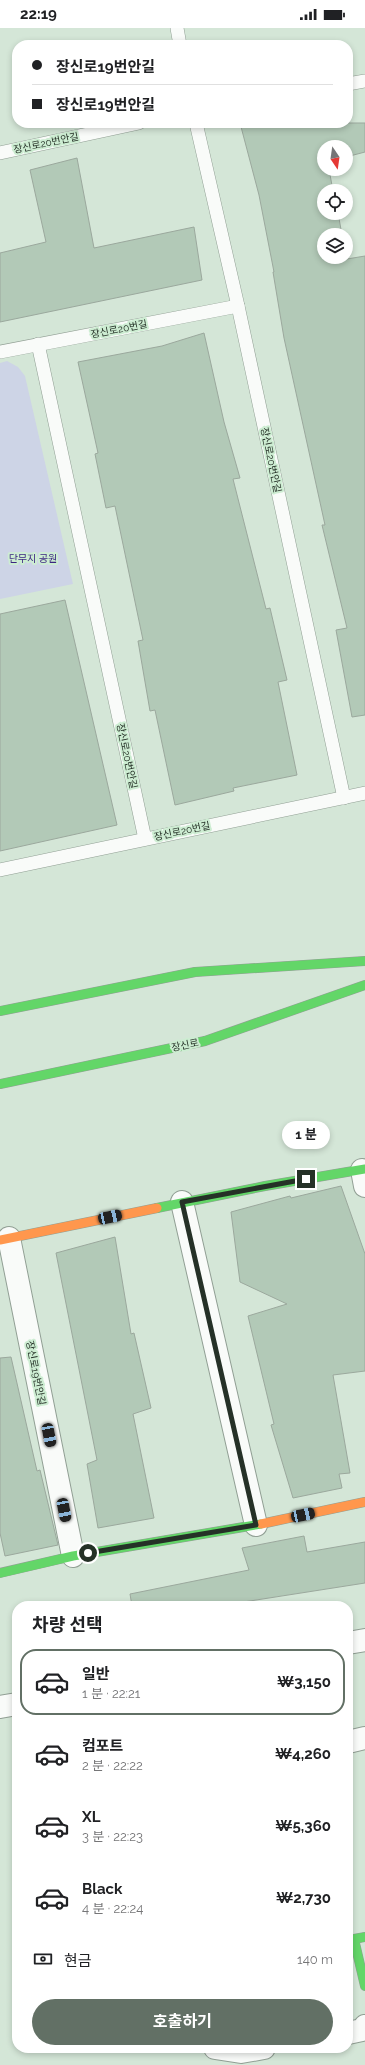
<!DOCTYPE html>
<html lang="ko">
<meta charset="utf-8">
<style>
body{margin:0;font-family:Raleway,"Noto Sans KR",sans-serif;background:#f6f6f6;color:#202124;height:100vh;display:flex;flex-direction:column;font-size:15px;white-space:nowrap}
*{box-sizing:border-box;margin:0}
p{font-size:13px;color:#757577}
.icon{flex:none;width:22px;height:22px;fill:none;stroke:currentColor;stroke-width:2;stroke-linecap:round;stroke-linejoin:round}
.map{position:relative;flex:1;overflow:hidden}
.sheet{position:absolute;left:12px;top:1573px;width:341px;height:452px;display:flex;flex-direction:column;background:#fff;border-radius:16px;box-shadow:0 2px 6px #0003}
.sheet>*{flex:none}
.hud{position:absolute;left:12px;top:12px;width:341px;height:88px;border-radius:16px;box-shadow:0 2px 6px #0003;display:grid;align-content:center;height:88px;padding:0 20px;background:#fff}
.needle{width:26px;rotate:167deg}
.fabs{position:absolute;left:317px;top:112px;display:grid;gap:8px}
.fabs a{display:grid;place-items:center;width:36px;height:36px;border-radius:50%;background:#fff;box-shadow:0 2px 6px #0003;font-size:20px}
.end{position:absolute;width:18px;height:18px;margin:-9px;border:5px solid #253127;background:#fff;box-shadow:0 0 0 2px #fff}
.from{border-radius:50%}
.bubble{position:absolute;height:28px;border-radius:14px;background:#fff;box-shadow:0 2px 6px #0003;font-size:13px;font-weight:700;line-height:28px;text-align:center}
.car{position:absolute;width:12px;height:24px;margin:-12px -6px;border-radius:5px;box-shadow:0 0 3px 1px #0007;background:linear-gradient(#222 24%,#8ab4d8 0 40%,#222 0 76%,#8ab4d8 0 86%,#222 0)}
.hud b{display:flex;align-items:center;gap:14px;height:38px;font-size:15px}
.hud b+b{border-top:1px solid #e0e0e0}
.hud i{width:10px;height:10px;background:#202124}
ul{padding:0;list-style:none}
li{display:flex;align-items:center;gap:12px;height:66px;margin:0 8px 6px;padding:0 12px;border:2px solid transparent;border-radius:16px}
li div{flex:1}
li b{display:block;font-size:15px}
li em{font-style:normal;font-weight:700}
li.active{border-color:#627065}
li>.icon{width:36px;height:36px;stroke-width:1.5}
h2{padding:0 20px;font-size:18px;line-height:48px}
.pay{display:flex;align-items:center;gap:10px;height:44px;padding:0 20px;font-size:15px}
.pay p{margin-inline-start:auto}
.cta{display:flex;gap:8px;margin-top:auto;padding:8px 20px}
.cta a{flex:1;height:46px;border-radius:24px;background:#627065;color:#fff;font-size:16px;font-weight:700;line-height:46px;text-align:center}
.status{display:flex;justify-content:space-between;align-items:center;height:28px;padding:0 20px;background:#fff;direction:ltr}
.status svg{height:11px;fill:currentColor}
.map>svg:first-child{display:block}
</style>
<div class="status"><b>22:19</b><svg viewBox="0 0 49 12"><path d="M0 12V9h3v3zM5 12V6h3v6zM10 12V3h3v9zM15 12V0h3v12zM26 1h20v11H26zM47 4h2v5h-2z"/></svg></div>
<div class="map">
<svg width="365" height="2037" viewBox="0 0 365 2037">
<rect width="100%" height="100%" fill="#d4e6d7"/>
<path fill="#cdd4e6" d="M7,333L18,339L25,348L73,556L0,571V335Z"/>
<g fill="#b2c9b7" stroke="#9ba89d">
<path d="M240,95H365V124L346,129V119H324V141H329L333,163H324V185H338L342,207H324V229H346V226L347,231L365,228V687L352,689L336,602L347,600L322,497H325L284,310L273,244H274L259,167Z"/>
<path d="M77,130L94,220L194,199L202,252L0,294V225L46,214L30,142Z"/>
<path d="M204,305L224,394L240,450L233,451L266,581L270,580L287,652L278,654L297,747L233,760L234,763L175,777L155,682L150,683L138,613L143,612L115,478L106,480L95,426L98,425L78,334L162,318Z"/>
<path d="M65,572L117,797L0,823V586Z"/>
<path d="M341,1158L365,1226V1343L333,1347L350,1445L339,1446L342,1460L293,1470L271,1397L274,1396L248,1288L287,1276L240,1254L231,1184L290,1168L291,1170Z"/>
<path d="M115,1209L131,1306L134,1305L151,1380L133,1386L154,1490L98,1500L87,1436L97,1432L56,1225Z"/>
<path d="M11,1329L37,1443L40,1442L58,1517L5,1528L0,1505V1330Z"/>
<path d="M304,1508L307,1524L365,1514V1555L237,1575L238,1578H132L130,1566L249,1542L242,1520Z"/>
</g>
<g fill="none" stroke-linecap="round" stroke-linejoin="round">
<defs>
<g id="lane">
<path d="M177,0L180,17"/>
<path d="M348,56L365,53"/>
<path d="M196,95L238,278L344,770"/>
<path d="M0,125L139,95"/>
<path d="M38,316L145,811"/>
<path d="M0,324L238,278"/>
<path d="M0,842L365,765"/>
</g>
<g id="street">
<path d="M362,1142L365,1158"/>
<path d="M182,1174L256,1497"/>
<path d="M9,1210L73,1528"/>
<path d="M348,1615L365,1612"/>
<path d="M0,1679L17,1676"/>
<path d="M348,1714L365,1710"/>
<path d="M348,2005L362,2002L365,1998"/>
<path d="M215,2020L241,2024L264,2020"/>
</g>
<g id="fast">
<path d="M0,983L195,944L365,933"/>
<path d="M0,1056L205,1013L365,957"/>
<path d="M157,1180L265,1158L365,1141"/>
<path d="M0,1545L73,1528L261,1496"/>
<path d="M365,1909L354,1911L365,1958"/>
</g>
<g id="slow">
<path d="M0,1212L157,1180"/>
<path d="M261,1496L365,1474"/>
</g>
</defs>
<use href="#lane" stroke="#919f94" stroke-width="14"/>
<use href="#street" stroke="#919f94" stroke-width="24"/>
<use href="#fast" stroke="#919f94" stroke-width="10"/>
<use href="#slow" stroke="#919f94" stroke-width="10"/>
<use href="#lane" stroke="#f9fbf9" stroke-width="13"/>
<use href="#street" stroke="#f9fbf9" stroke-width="22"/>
<use href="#fast" stroke="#63d668" stroke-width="9"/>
<use href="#slow" stroke="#ff974d" stroke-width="9"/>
</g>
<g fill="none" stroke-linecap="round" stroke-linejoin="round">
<path stroke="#253127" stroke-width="5" d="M88,1525L256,1497L182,1174L306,1151"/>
</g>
<g text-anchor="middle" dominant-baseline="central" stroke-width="4" stroke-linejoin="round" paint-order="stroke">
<g font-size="10" fill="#253127" stroke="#cdedd2">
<text transform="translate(46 115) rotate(-12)">장신로20번안길</text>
<text transform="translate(119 301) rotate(-11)">장신로20번길</text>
<text transform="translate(271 432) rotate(78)">장신로20번안길</text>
<text transform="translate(127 728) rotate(78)">장신로20번안길</text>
<text transform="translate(182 803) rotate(-12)">장신로20번길</text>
<text transform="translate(185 1017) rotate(-12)">장신로</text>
<text transform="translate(36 1345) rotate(79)">장신로19번안길</text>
</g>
<g font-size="10" fill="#3b2581" stroke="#cdedd2">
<text x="33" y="530">단무지 공원</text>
</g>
</g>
</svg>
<div class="fabs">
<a><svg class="needle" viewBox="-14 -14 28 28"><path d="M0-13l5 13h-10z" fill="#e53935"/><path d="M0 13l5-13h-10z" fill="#757577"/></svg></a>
<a><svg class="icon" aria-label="locate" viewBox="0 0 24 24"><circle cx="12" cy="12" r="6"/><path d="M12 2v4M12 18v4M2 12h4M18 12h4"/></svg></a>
<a><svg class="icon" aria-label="layers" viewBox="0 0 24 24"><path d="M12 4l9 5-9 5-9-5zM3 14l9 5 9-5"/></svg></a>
</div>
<i class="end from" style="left:88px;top:1525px"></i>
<i class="end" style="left:306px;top:1151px"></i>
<div class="bubble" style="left:282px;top:1093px;width:48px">1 분</div>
<i class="car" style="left:110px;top:1189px;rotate:78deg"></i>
<i class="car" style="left:49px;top:1407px;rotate:169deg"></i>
<i class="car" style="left:64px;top:1482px;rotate:169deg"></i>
<i class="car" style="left:303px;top:1487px;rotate:78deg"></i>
<div class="hud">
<b><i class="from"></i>장신로19번안길</b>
<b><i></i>장신로19번안길</b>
</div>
<section class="sheet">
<h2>차량 선택</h2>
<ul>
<li class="active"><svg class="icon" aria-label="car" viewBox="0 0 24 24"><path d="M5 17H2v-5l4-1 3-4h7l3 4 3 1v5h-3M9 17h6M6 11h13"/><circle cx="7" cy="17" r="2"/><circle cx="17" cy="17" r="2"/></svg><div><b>일반</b><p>1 분 · 22:21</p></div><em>₩3,150</em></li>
<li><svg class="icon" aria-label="car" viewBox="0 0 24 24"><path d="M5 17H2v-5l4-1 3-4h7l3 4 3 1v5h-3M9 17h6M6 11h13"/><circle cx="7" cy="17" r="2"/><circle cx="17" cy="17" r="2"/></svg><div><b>컴포트</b><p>2 분 · 22:22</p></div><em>₩4,260</em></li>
<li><svg class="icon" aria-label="car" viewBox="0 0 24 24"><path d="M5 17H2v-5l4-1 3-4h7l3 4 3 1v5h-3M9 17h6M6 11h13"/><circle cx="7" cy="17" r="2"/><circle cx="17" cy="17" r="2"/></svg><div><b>XL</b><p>3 분 · 22:23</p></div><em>₩5,360</em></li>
<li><svg class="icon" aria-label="car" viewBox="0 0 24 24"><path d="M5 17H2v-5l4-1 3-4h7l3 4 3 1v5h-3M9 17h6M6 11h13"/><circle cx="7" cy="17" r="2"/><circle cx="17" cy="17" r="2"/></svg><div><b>Black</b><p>4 분 · 22:24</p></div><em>₩2,730</em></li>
</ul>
<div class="pay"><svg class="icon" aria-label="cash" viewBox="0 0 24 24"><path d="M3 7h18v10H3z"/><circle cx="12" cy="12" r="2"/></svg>현금<p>140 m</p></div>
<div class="cta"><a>호출하기</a></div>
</section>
</div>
